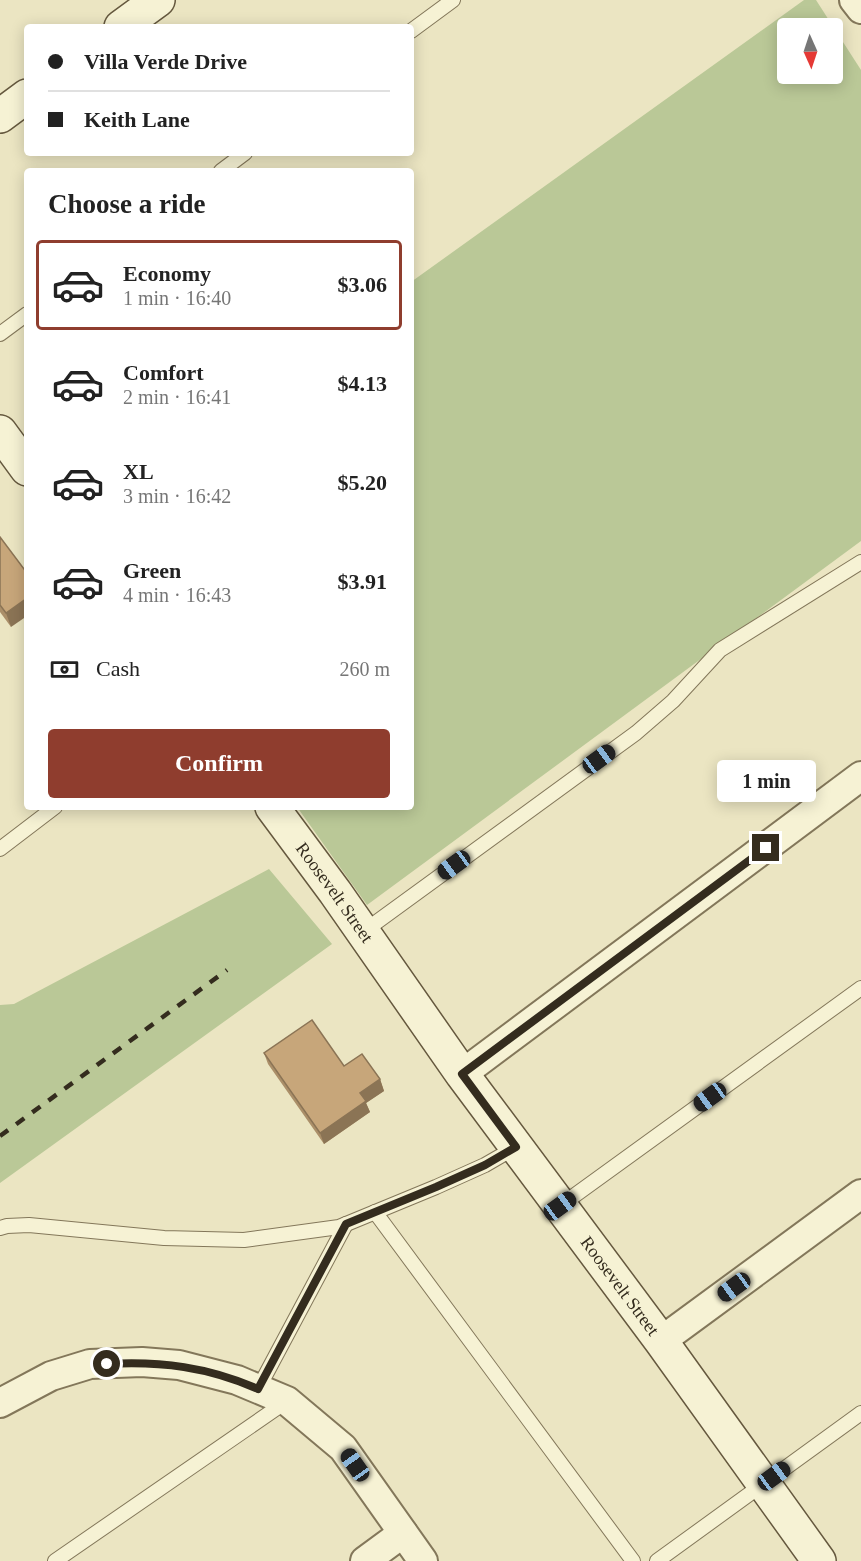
<!DOCTYPE html>
<meta charset="utf-8">
<style>
body{margin:0;font-family:Georgia,serif;background:#f2f2f2;color:#222;height:100vh;display:flex;flex-direction:column;font-size:22px;white-space:nowrap}
*{box-sizing:border-box;margin:0}
p{font-size:20px;color:#767676}
.icon{flex:none;width:33px;height:33px;fill:none;stroke:currentColor;stroke-width:2;stroke-linecap:round;stroke-linejoin:round}
.map{position:relative;flex:1;overflow:hidden}
.sheet{position:absolute;left:24px;top:168px;width:390px;height:642px;display:flex;flex-direction:column;background:#fff;border-radius:6px;box-shadow:0 3px 15px #0003}
.sheet>*{flex:none}
.hud{position:absolute;left:24px;top:24px;width:390px;height:132px;border-radius:6px;box-shadow:0 3px 15px #0003;display:grid;align-content:center;height:132px;padding:0 24px;background:#fff}
.needle{width:39px;rotate:177deg}
.buttons{position:absolute;left:777px;top:18px;display:grid;gap:12px}
.buttons a{display:grid;place-items:center;width:66px;height:66px;border-radius:6px;background:#fff;box-shadow:0 3px 15px #0003;font-size:30px}
.end{position:absolute;width:27px;height:27px;margin:-14px;border:8px solid #342c1e;background:#fff;box-shadow:0 0 0 3px #fff}
.from{border-radius:50%}
.bubble{position:absolute;height:42px;border-radius:6px;background:#fff;box-shadow:0 3px 15px #0003;font-size:20px;font-weight:800;line-height:42px;text-align:center}
.car{position:absolute;width:18px;height:36px;margin:-18px -9px;border-radius:8px;box-shadow:0 0 4px 2px #0007;background:linear-gradient(#222 24%,#8ab4d8 0 40%,#222 0 76%,#8ab4d8 0 86%,#222 0)}
.hud b{display:flex;align-items:center;gap:21px;height:57px;font-size:22px}
.hud b+b{border-top:2px solid #e0e0e0}
.hud i{width:15px;height:15px;background:#222}
ul{padding:0;list-style:none}
li{display:flex;align-items:center;gap:18px;height:90px;margin:0 12px 9px;padding:0 12px;border:3px solid transparent;border-radius:6px}
li div{flex:1}
li b{display:block;font-size:22px}
li em{font-style:normal;font-weight:800}
li.on{border-color:#8f3d2e}
li>.icon{width:54px;height:54px;stroke-width:1.5}
h2{padding:0 24px;font-size:27px;line-height:72px}
.pay{display:flex;align-items:center;gap:15px;height:66px;padding:0 24px;font-size:22px}
.pay p{margin-inline-start:auto}
.primary-button{display:flex;gap:12px;margin-top:auto;padding:12px 24px}
.primary-button a{flex:1;height:69px;border-radius:6px;background:#8f3d2e;color:#fff;font-size:24px;font-weight:800;line-height:69px;text-align:center}
.map>svg:first-child{display:block}
</style>
<div class="map">
<svg width="861" height="1561" viewBox="0 0 861 1561">
<rect width="100%" height="100%" fill="#ebe5c2"/>
<g fill="#bac897" fill-rule="evenodd">
<path d="M804,0H816L861,70V541L367,905L297,807H411V282ZM788,28H832V74H788Z"/>
<path d="M269,869L332,944L0,1183V1005L14,1004Z"/>
</g>
<g fill="none" stroke-linecap="round" stroke-linejoin="round">
<defs>
<g id="lane">
<path d="M411,31L453,0"/>
<path d="M221,171L245,153"/>
<path d="M0,334L27,314"/>
<path d="M0,849L55,807"/>
<path d="M363,932L636,733L673,701L720,650L861,562"/>
<path d="M560,1206L861,988"/>
<path d="M375,1212L633,1561"/>
<path d="M0,1228L7,1226L29,1225L164,1238L244,1240L339,1227L436,1187L485,1165L516,1147"/>
<path d="M258,1389L346,1224"/>
<path d="M55,1561L287,1401"/>
<path d="M657,1561L861,1413"/>
</g>
<g id="street">
<path d="M854,0L861,9"/>
<path d="M462,1074L861,776"/>
<path d="M661,1341L861,1194"/>
<path d="M0,1403L51,1376L90,1364L142,1362L179,1365L237,1380L287,1401L343,1448L423,1561"/>
<path d="M365,1561L403,1533"/>
</g>
<g id="secondary">
<path d="M121,27L158,0"/>
<path d="M0,116L27,96"/>
<path d="M0,432L27,469"/>
<path id="s1" d="M272,807L335,892L462,1074L661,1341L819,1561"/>
</g>
</defs>
<use href="#lane" stroke="#83775a" stroke-width="16"/>
<use href="#street" stroke="#83775a" stroke-width="32"/>
<use href="#secondary" stroke="#65583e" stroke-width="36"/>
<use href="#lane" stroke="#f6f2d4" stroke-width="14"/>
<use href="#street" stroke="#f6f2d4" stroke-width="28"/>
<use href="#secondary" stroke="#f6f2d4" stroke-width="33"/>
<path stroke="#342c1e" stroke-width="4.5" stroke-dasharray="10 10" stroke-linecap="butt" d="M0,1136L227,970"/>
</g>
<g fill="#ab8f69">
<path d="M0,537L11,627L0,612Z"/>
<path d="M264,1053L344,1066L380,1079L384,1091L366,1103L370,1112L324,1144L268,1064Z"/>
</g>
<g fill="#8b7455">
<path d="M27,598V616L11,627L6,613Z"/>
<path d="M380,1079L384,1091L366,1103L370,1112L324,1144L320,1133L360,1093Z"/>
</g>
<g fill="#c7a67a" stroke="#8b7455" stroke-width="1.5">
<path d="M0,537L27,573V598L6,613L0,605Z"/>
<path d="M312,1020L344,1066L362,1054L380,1079L360,1093L366,1101L320,1133L264,1053Z"/>
</g>
<g fill="none" stroke-linecap="round" stroke-linejoin="round">
<path stroke="#342c1e" stroke-width="8" d="M107,1364C161,1361 208,1367 258,1389L346,1224L436,1187L485,1165L516,1147L462,1074L766,848"/>
</g>
<g text-anchor="middle" dominant-baseline="central" stroke-width="4.5" stroke-linejoin="round" paint-order="stroke">
<g font-size="18" fill="#342c1e" stroke="#f3eed1">
<text stroke="none"><textPath href="#s1" startOffset="106">Roosevelt Street</textPath></text>
<text stroke="none"><textPath href="#s1" startOffset="592">Roosevelt Street</textPath></text>
</g>
</g>
</svg>
<div class="buttons">
<a><svg class="needle" viewBox="-14 -14 28 28"><path d="M0-13l5 13h-10z" fill="#e53935"/><path d="M0 13l5-13h-10z" fill="#767676"/></svg></a>
</div>
<i class="end from" style="left:107px;top:1364px"></i>
<i class="end" style="left:766px;top:848px"></i>
<div class="bubble" style="left:717px;top:760px;width:99px">1 min</div>
<i class="car" style="left:599px;top:759px;rotate:54deg"></i>
<i class="car" style="left:454px;top:865px;rotate:234deg"></i>
<i class="car" style="left:710px;top:1097px;rotate:234deg"></i>
<i class="car" style="left:560px;top:1206px;rotate:54deg"></i>
<i class="car" style="left:734px;top:1287px;rotate:234deg"></i>
<i class="car" style="left:355px;top:1465px;rotate:325deg"></i>
<i class="car" style="left:774px;top:1476px;rotate:54deg"></i>
<div class="hud">
<b><i class="from"></i>Villa Verde Drive</b>
<b><i></i>Keith Lane</b>
</div>
<section class="sheet">
<h2>Choose a ride</h2>
<ul>
<li class="on"><svg class="icon" aria-label="car" viewBox="0 0 24 24"><path d="M5 17H2v-5l4-1 3-4h7l3 4 3 1v5h-3M9 17h6M6 11h13"/><circle cx="7" cy="17" r="2"/><circle cx="17" cy="17" r="2"/></svg><div><b>Economy</b><p>1 min · 16:40</p></div><em>$3.06</em></li>
<li><svg class="icon" aria-label="car" viewBox="0 0 24 24"><path d="M5 17H2v-5l4-1 3-4h7l3 4 3 1v5h-3M9 17h6M6 11h13"/><circle cx="7" cy="17" r="2"/><circle cx="17" cy="17" r="2"/></svg><div><b>Comfort</b><p>2 min · 16:41</p></div><em>$4.13</em></li>
<li><svg class="icon" aria-label="car" viewBox="0 0 24 24"><path d="M5 17H2v-5l4-1 3-4h7l3 4 3 1v5h-3M9 17h6M6 11h13"/><circle cx="7" cy="17" r="2"/><circle cx="17" cy="17" r="2"/></svg><div><b>XL</b><p>3 min · 16:42</p></div><em>$5.20</em></li>
<li><svg class="icon" aria-label="car" viewBox="0 0 24 24"><path d="M5 17H2v-5l4-1 3-4h7l3 4 3 1v5h-3M9 17h6M6 11h13"/><circle cx="7" cy="17" r="2"/><circle cx="17" cy="17" r="2"/></svg><div><b>Green</b><p>4 min · 16:43</p></div><em>$3.91</em></li>
</ul>
<div class="pay"><svg class="icon" aria-label="cash" viewBox="0 0 24 24"><path d="M3 7h18v10H3z"/><circle cx="12" cy="12" r="2"/></svg>Cash<p>260 m</p></div>
<div class="primary-button"><a>Confirm</a></div>
</section>
</div>
